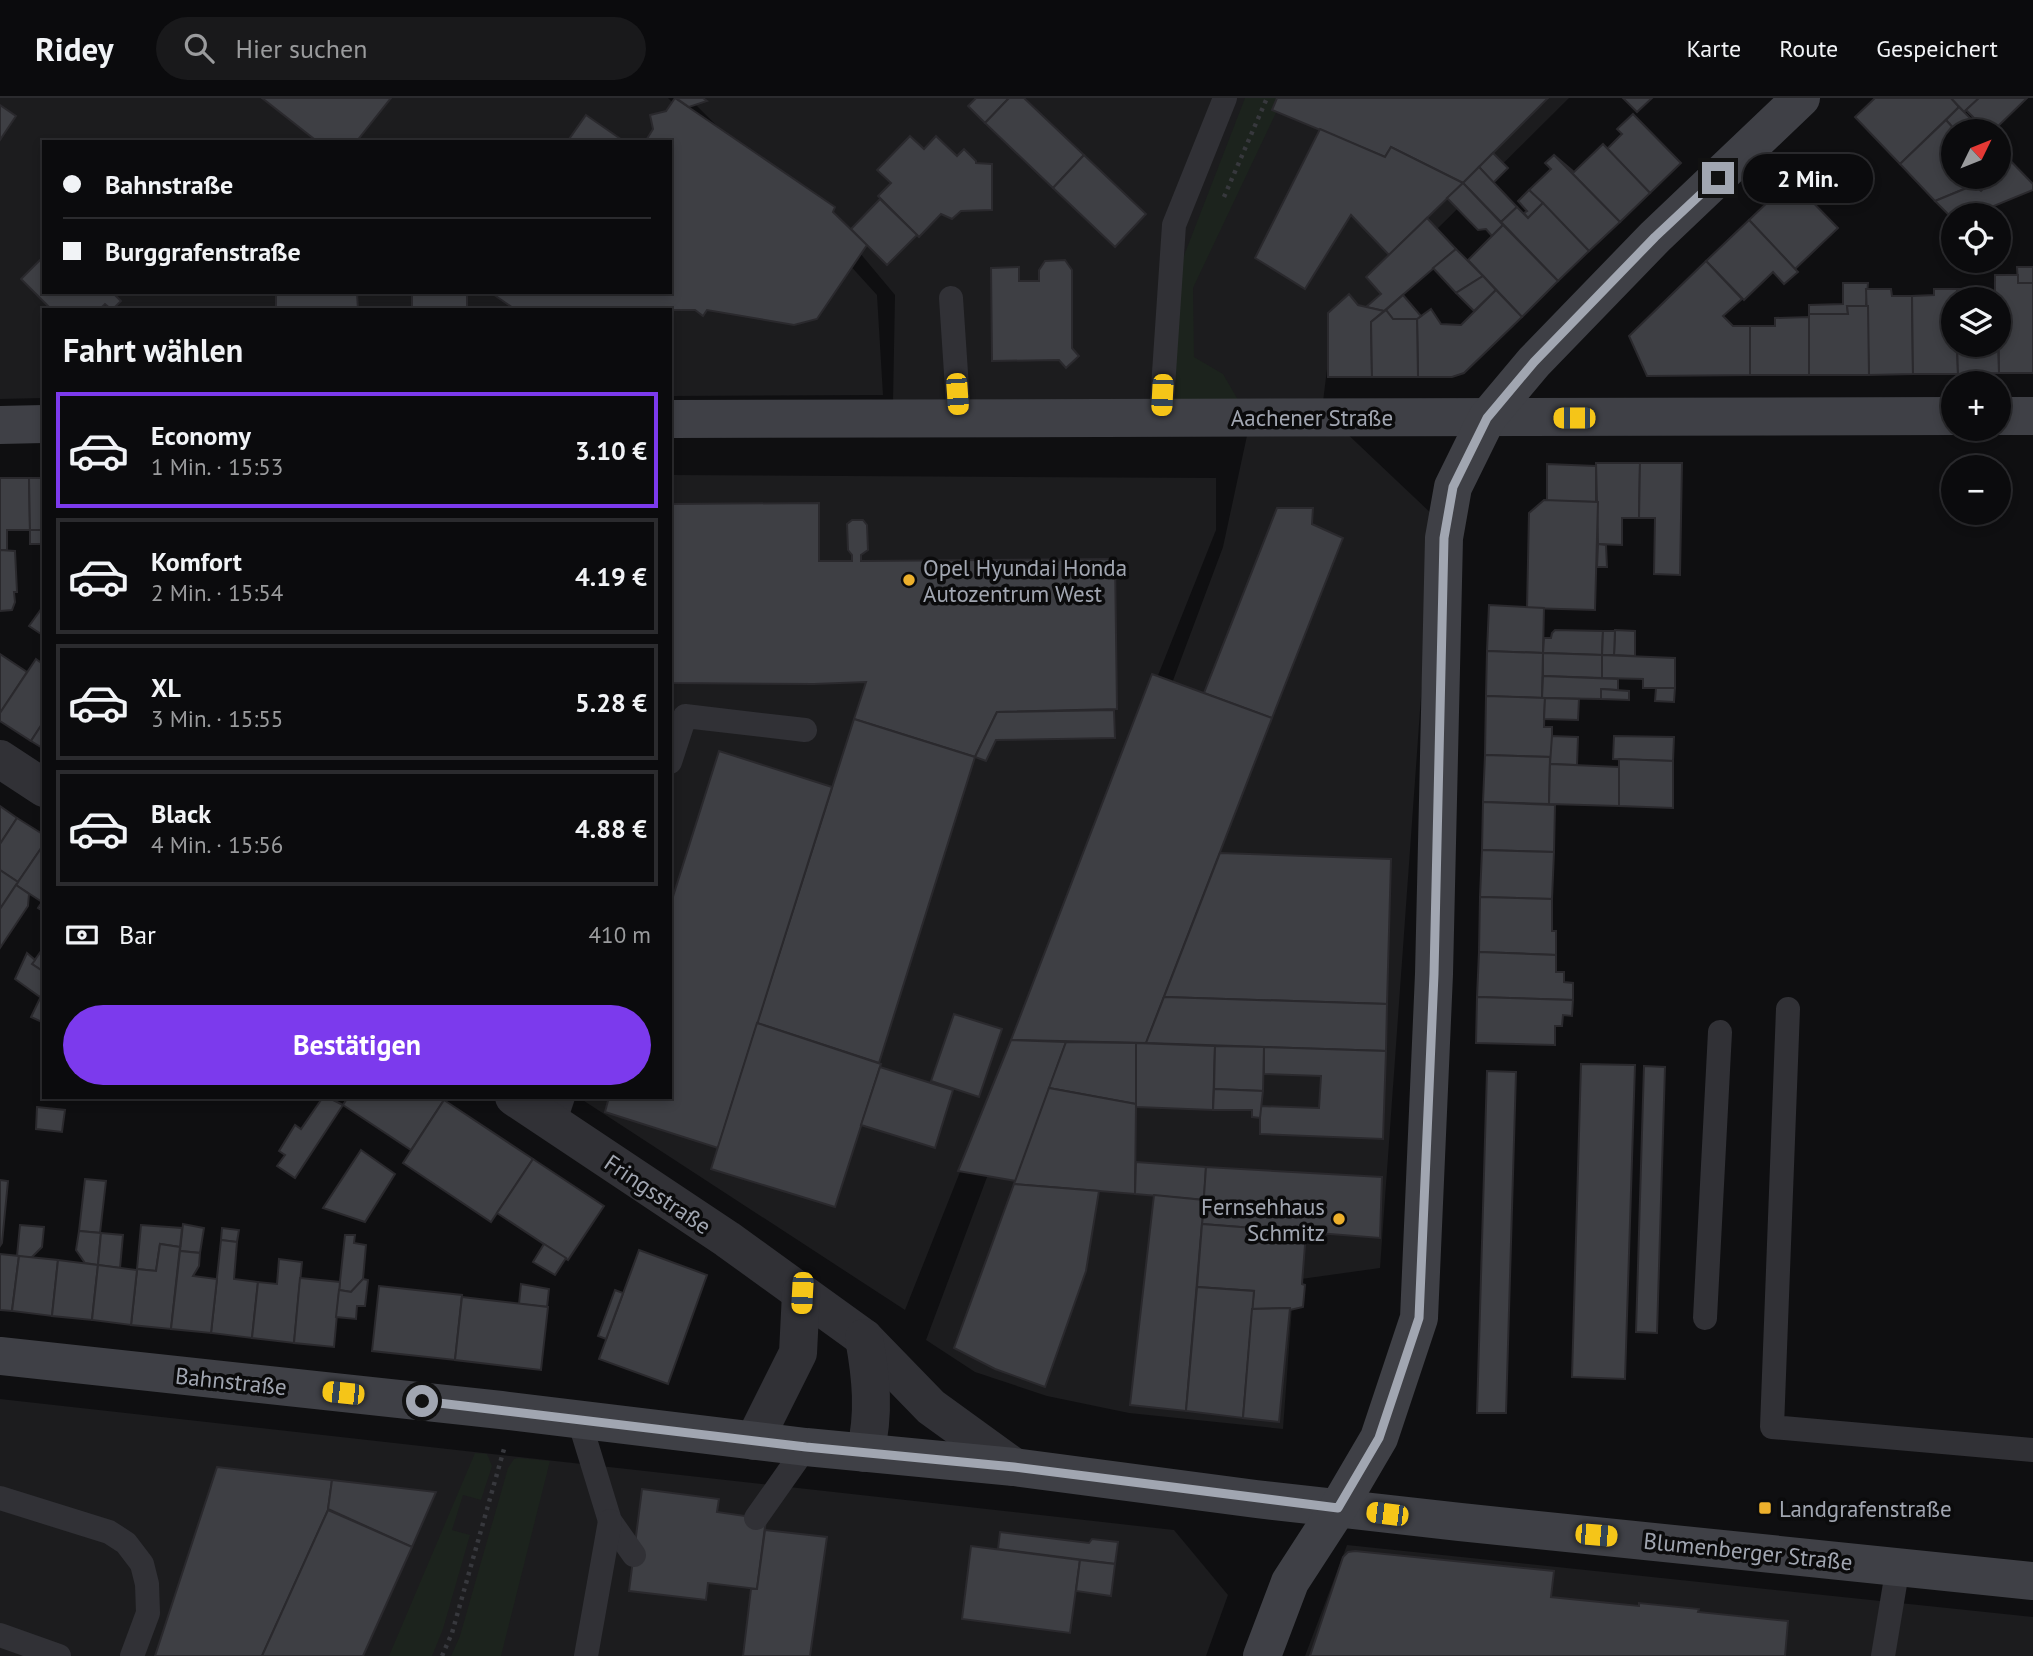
<!DOCTYPE html>
<html lang="de">
<meta charset="utf-8">
<style>
body{margin:0;font-family:"PT Sans",sans-serif;background:#19191b;color:#f1f3f6;height:100vh;display:flex;flex-direction:column;font-size:26px;white-space:nowrap}
*{box-sizing:border-box;margin:0}
p{font-size:23px;color:#9a9b9d}
.icon{flex:none;width:38px;height:38px;fill:none;stroke:currentColor;stroke-width:2;stroke-linecap:round;stroke-linejoin:round}
.map{position:relative;flex:1;overflow:hidden}
.sheet{position:absolute;left:42px;top:210px;width:630px;height:791px;display:flex;flex-direction:column;background:#0b0b0d;border-radius:0px;box-shadow:0 4px 10px #0003,0 0 0 2px #2b2b2e}
.sheet>*{flex:none}
.banner{position:absolute;left:42px;top:42px;width:630px;height:154px;border-radius:0px;box-shadow:0 4px 10px #0003,0 0 0 2px #2b2b2e;display:grid;align-content:center;height:154px;padding:0 21px;background:#0b0b0d}
.needle{width:46px;rotate:47deg}
.tools{position:absolute;left:1941px;top:21px;display:grid;gap:14px}
.tools a{display:grid;place-items:center;width:70px;height:70px;border-radius:50%;background:#0b0b0d;box-shadow:0 4px 10px #0003,0 0 0 2px #2b2b2e;font-size:35px}
.end{position:absolute;width:32px;height:32px;margin:-16px;border:9px solid #a1a6b1;background:#111;box-shadow:0 0 0 4px #111}
.from{border-radius:50%}
.bubble{position:absolute;height:49px;border-radius:24px;background:#0b0b0d;box-shadow:0 4px 10px #0003,0 0 0 2px #2b2b2e;font-size:23px;font-weight:800;line-height:49px;text-align:center}
.car{position:absolute;width:21px;height:42px;margin:-21px -10px;border-radius:9px;box-shadow:0 0 5px 2px #0007;background:linear-gradient(#f5c518 24%,#345 0 40%,#f5c518 0 76%,#345 0 86%,#f5c518 0)}
.banner b{display:flex;align-items:center;gap:24px;height:66px;font-size:26px}
.banner b+b{border-top:2px solid #2b2b2e}
.banner i{width:18px;height:18px;background:#f1f3f6}
ul{padding:0;list-style:none}
li{display:flex;align-items:center;gap:21px;height:116px;margin:0 14px 10px;padding:0 7px;border:4px solid #2b2b2e;border-radius:0px}
li div{flex:1}
li b{display:block;font-size:26px}
li em{font-style:normal;font-weight:800}
li.current{border-color:#7c3aed}
li>.icon{width:63px;height:63px;stroke-width:1.5}
h2{padding:0 21px;font-size:32px;line-height:84px}
.pay{display:flex;align-items:center;gap:18px;height:77px;padding:0 21px;font-size:26px}
.pay p{margin-inline-start:auto}
.button{display:flex;gap:14px;margin-top:auto;padding:14px 21px}
.button a{flex:1;height:80px;border-radius:42px;background:#7c3aed;color:#fff;font-size:28px;font-weight:800;line-height:80px;text-align:center}
header{display:flex;align-items:center;gap:42px;box-sizing:border-box;height:98px;padding:0 35px;background:#0b0b0d;border-bottom:2px solid #2b2b2e}
header strong{font-size:33px}
nav{display:flex;gap:38px;margin-inline-start:auto;font-size:24px}
.search{width:490px;height:63px;background:#19191b;display:flex;align-items:center;gap:18px;box-sizing:border-box;padding:0 24px;border-radius:38px;color:#9a9b9d;font-size:26px}
.map>svg:first-child{display:block}
</style>
<header>
<strong>Ridey</strong>
<div class="search"><svg class="icon" aria-label="search" viewBox="0 0 24 24"><circle cx="10" cy="10" r="6"/><path d="M15 15l6 6"/></svg>Hier suchen</div>
<nav><a>Karte</a><a>Route</a><a>Gespeichert</a></nav>
</header>
<div class="map">
<svg width="2033" height="1558" viewBox="0 0 2033 1558">
<rect width="100%" height="100%" fill="#0f0f11"/>
<g fill="#1c1c1e" fill-rule="evenodd">
<path d="M0,0H668L703,34L827,142L877,197L883,297L670,298V212H44V300L0,301ZM44,44H670V194H44Z"/>
<path d="M689,0H1569L1430,138L1329,255L1322,312L1434,418L1380,1170L1294,1182L1283,1331L1129,1315L1047,1298L975,1274L926,1242L1223,449L1251,319L893,303L895,197L839,130L746,67L717,28Z"/>
<path d="M670,377L1216,380V432L905,1212L578,999H670Z"/>
<path d="M0,1301L1174,1432L1228,1497L1206,1558H0Z"/>
<path d="M1347,1447L2033,1519V1558H1305Z"/>
</g>
<g fill="#1c231d">
<path d="M1245,0H1283L1193,190L1194,259L1223,276L1241,307L1173,310V186Z"/>
<path d="M475,1355L487,1356L492,1368L481,1402L463,1397L452,1432L470,1437L443,1531L432,1558H389Z"/>
<path d="M519,1360L550,1363L501,1558H451L460,1538L508,1370L514,1361Z"/>
</g>
<g fill="#3e3f44" stroke="#2a292d" stroke-width="2">
<path d="M262,0H391L356,44H318Z"/>
<path d="M675,0L835,109L833,114L867,147L817,221L794,227L707,212L703,218L695,212H516L490,194H670V44H645L653,31L650,17L666,13Z"/>
<path d="M676,0H703L707,3L689,9Z"/>
<path d="M976,0H1009L985,25L968,8Z"/>
<path d="M1009,0H1024L1084,57L1053,90L985,25Z"/>
<path d="M1277,0H1548L1463,85L1391,49L1385,59L1272,12Z"/>
<path d="M1623,0H1652L1637,14Z"/>
<path d="M1875,0H1951L1959,9L1900,66L1855,19Z"/>
<path d="M1951,0H1979L1964,14Z"/>
<path d="M1979,0H2027L1993,33H1987L1966,12Z"/>
<path d="M0,7L16,18L0,42Z"/>
<path d="M1959,9L1983,33H1954L1955,32L1946,22Z"/>
<path d="M1633,16L1681,65L1650,95L1607,51L1622,36L1617,31Z"/>
<path d="M586,17L625,44H567Z"/>
<path d="M1946,22L1955,32L1947,40L1953,47V79H1983L1989,85L1981,93L1974,87L1935,103L1900,66Z"/>
<path d="M1320,31L1385,59L1391,49L1463,85L1389,157L1351,117L1305,191L1255,160Z"/>
<path d="M910,38L924,51L936,38L957,58L964,51L976,63V65L992,66V112L961,113L952,121L941,116L919,139L878,98L891,85L877,72Z"/>
<path d="M1603,46L1650,95L1620,124L1554,57L1574,74Z"/>
<path d="M1998,50L2033,86V92L1972,117H1953V121L1935,103L1974,87L1981,93L1989,85L1983,79H1998Z"/>
<path d="M1493,55L1508,70L1493,85L1479,69Z"/>
<path d="M1084,57L1146,116L1115,149L1053,90Z"/>
<path d="M1554,57L1620,124L1589,153L1529,92L1551,71L1545,65Z"/>
<path d="M1479,69L1517,109L1501,124L1463,85Z"/>
<path d="M1791,82L1838,130L1795,171L1749,122Z"/>
<path d="M1463,85L1503,127L1492,138L1486,131L1478,132L1447,100Z"/>
<path d="M1529,92L1543,105L1528,120L1524,115L1527,113L1518,103Z"/>
<path d="M880,101L917,137L887,167L851,131Z"/>
<path d="M1543,105L1589,153L1558,183L1501,124L1517,109L1528,120Z"/>
<path d="M1427,120L1456,151L1384,213L1366,209L1381,196L1366,179Z"/>
<path d="M1749,122L1798,174L1784,186L1773,174L1744,202L1706,163Z"/>
<path d="M1503,127L1558,183L1522,219L1468,162Z"/>
<path d="M1456,151L1483,178L1456,195L1433,170Z"/>
<path d="M44,158V194H117L115,197L121,203L112,212L105,206L99,212H52L21,181Z"/>
<path d="M1065,162L1072,172V250L1079,258L1066,270L1059,262L992,263L991,170L1019,169V183H1039V172L1045,163Z"/>
<path d="M1706,163L1742,201L1723,218L1733,228H1750V277L1647,278L1629,238Z"/>
<path d="M2017,169H2033V185H2018Z"/>
<path d="M1995,177H2018V185H2033V275H1999L1998,201L1995,197Z"/>
<path d="M1483,178L1496,192L1474,213L1456,195Z"/>
<path d="M1843,185H1868L1866,208H1847L1848,216H1809V207L1843,206Z"/>
<path d="M1866,191H1891L1892,198H1912L1913,276L1869,277Z"/>
<path d="M1934,191H1957V201H1953V247H1957L1958,276H1913L1912,198L1934,197Z"/>
<path d="M1957,191H1979V197H1997V201H1957Z"/>
<path d="M1496,192L1522,219L1464,275L1452,279H1418L1417,221L1431,211L1441,226L1461,227Z"/>
<path d="M276,194H357L358,212H276Z"/>
<rect x="412" y="194" width="55" height="18"/>
<path d="M1349,196L1358,207L1384,213L1371,224L1372,279H1328V215Z"/>
<path d="M1403,197L1421,218L1417,221H1393L1386,212Z"/>
<path d="M1847,208H1868L1869,277H1809V216H1848Z"/>
<path d="M1386,212L1393,221H1417L1418,279H1372L1371,224Z"/>
<path d="M1809,219V277H1750V228H1775V220Z"/>
<path d="M1957,247H1998L1999,275L1958,276Z"/>
<path d="M1596,365H1640L1639,420H1622V447L1598,446Z"/>
<path d="M1640,365H1682L1680,477L1654,476L1655,420H1639Z"/>
<path d="M1547,366L1596,368V404L1547,403Z"/>
<path d="M0,380H29L30,432H7V452H0Z"/>
<path d="M29,380H44V432H30Z"/>
<path d="M1544,402L1598,404L1595,512L1527,510L1529,415Z"/>
<path d="M819,405V463H852V457L848,452L847,426L852,422H863L867,427L868,452L861,457V463L1115,461L1117,611L997,614L975,659L854,621L866,584L814,586L671,585L670,406Z"/>
<path d="M1277,410H1313L1312,426L1343,440L1272,620L1204,595Z"/>
<path d="M30,432H44V494L43,446H30Z"/>
<path d="M1598,446L1606,447L1607,469H1597Z"/>
<path d="M0,452L15,453L17,494H14L15,504L12,512L0,513Z"/>
<path d="M44,507V538L29,528Z"/>
<path d="M1489,507L1544,510L1543,555L1487,553Z"/>
<path d="M1555,532L1603,533L1602,557L1543,555L1544,540H1551L1552,535Z"/>
<path d="M1615,532L1635,533V558L1614,557Z"/>
<path d="M1603,533H1615L1614,557H1602Z"/>
<path d="M1487,553L1543,555L1542,600L1486,598Z"/>
<path d="M1543,555L1602,557V580L1543,578Z"/>
<path d="M0,556L27,574L0,615Z"/>
<path d="M1602,557L1675,560V590H1643V581L1602,580Z"/>
<path d="M36,561L44,567V623L31,643L0,623V615Z"/>
<path d="M1152,576L1272,620L1146,945L1011,942Z"/>
<path d="M1543,578L1618,581V592L1601,591V601L1542,600Z"/>
<path d="M1656,590H1675L1674,604L1655,603Z"/>
<path d="M1601,591L1629,593V602L1601,601Z"/>
<path d="M1486,598L1545,600L1544,629H1552V659L1485,657Z"/>
<path d="M1545,600L1579,601L1578,622L1544,621Z"/>
<path d="M1114,612L1115,640L996,642L986,663L975,659L997,614Z"/>
<path d="M854,621L975,659L879,965L757,925Z"/>
<path d="M44,623V651L31,643Z"/>
<path d="M1552,638L1578,639L1577,667L1550,666Z"/>
<path d="M1614,638L1674,639L1673,663L1613,661Z"/>
<path d="M719,653L832,689L718,1050L605,1014L609,999H670V808Z"/>
<path d="M1485,657L1550,659L1549,706L1483,704Z"/>
<path d="M1619,661L1673,663V710L1619,708Z"/>
<path d="M1550,666L1619,669V708L1549,706Z"/>
<path d="M1483,704L1555,707L1554,754L1482,752Z"/>
<path d="M0,708L17,720L0,746Z"/>
<path d="M17,720L44,737V746L18,784L0,772V746Z"/>
<path d="M44,746V814L38,810L42,804L16,787Z"/>
<path d="M1482,752L1554,754L1552,801L1480,799Z"/>
<path d="M1220,755L1391,761L1387,906L1164,899Z"/>
<path d="M0,772L18,784L0,811Z"/>
<path d="M16,787L29,796L28,808L0,850V811Z"/>
<path d="M1480,799L1552,801V833H1556V857L1479,854Z"/>
<path d="M44,849V874L32,866Z"/>
<path d="M1479,854L1556,857V874H1564V884L1573,885V902L1477,899Z"/>
<path d="M27,855L35,862L32,866L44,874V892L40,899L15,881Z"/>
<path d="M44,892V925L31,919Z"/>
<path d="M1164,899L1387,906L1386,953L1146,945Z"/>
<path d="M1477,899L1573,902L1572,918L1563,917L1562,928H1555V947L1476,945Z"/>
<path d="M954,916L1002,931L979,999L931,983Z"/>
<path d="M757,925L881,966L835,1109L711,1071Z"/>
<path d="M1011,942L1066,944L1016,1083L958,1073Z"/>
<path d="M1066,944L1136,945V1006L1049,990Z"/>
<path d="M1136,945L1215,948L1213,1012L1136,1009Z"/>
<path d="M1215,948L1264,949L1263,993L1214,991Z"/>
<path d="M1264,949L1386,953L1383,1041L1260,1036V1008L1319,1010L1321,978L1264,976Z"/>
<path d="M1581,966L1635,967L1625,1281L1572,1279Z"/>
<path d="M1644,968L1665,969L1657,1235L1636,1234Z"/>
<path d="M880,969L953,992L935,1050L861,1027Z"/>
<path d="M1487,973L1516,974L1506,1315H1477Z"/>
<path d="M1049,990L1136,1006L1135,1096L1014,1086Z"/>
<path d="M1214,991L1263,993L1260,1020L1252,1019V1012H1213Z"/>
<path d="M327,999L343,1007L295,1080L277,1068L285,1057L279,1053L295,1027L301,1031L321,1002Z"/>
<path d="M348,999H440L444,1002L411,1052L343,1007Z"/>
<path d="M444,1002L533,1061L491,1124L403,1065Z"/>
<path d="M37,1009L65,1012L62,1034L36,1031Z"/>
<path d="M361,1052L395,1076L365,1124L323,1110Z"/>
<path d="M533,1061L604,1108L568,1162L497,1115Z"/>
<path d="M1136,1064L1206,1069L1204,1102L1135,1096Z"/>
<path d="M1206,1069L1382,1079L1380,1140L1202,1126Z"/>
<path d="M85,1081L106,1083L100,1135L79,1133Z"/>
<path d="M0,1082L8,1083L2,1145L0,1148Z"/>
<path d="M1014,1086L1099,1093L1086,1173L1045,1289L995,1271L954,1250Z"/>
<path d="M1154,1097L1204,1102L1186,1313L1130,1307Z"/>
<path d="M183,1126L204,1130L200,1155L180,1153Z"/>
<path d="M1202,1126L1306,1134L1302,1186L1305,1187L1303,1209L1290,1212V1210L1252,1211L1254,1193L1197,1189Z"/>
<path d="M20,1127L44,1129L42,1149L31,1160L17,1158Z"/>
<path d="M141,1127L182,1130L180,1149L160,1146L156,1173L137,1171Z"/>
<path d="M222,1130L239,1132L237,1144L221,1142Z"/>
<path d="M79,1133L101,1135L98,1167L85,1165L76,1152Z"/>
<path d="M101,1135L123,1137L120,1170L98,1167Z"/>
<path d="M345,1137H355L354,1145L366,1147L363,1181L351,1194L339,1192Z"/>
<path d="M221,1142L237,1144L234,1181L258,1184L252,1240L211,1235Z"/>
<path d="M160,1146L180,1149L171,1231L131,1227L137,1171L156,1173Z"/>
<path d="M544,1146L566,1160L555,1177L533,1164Z"/>
<path d="M639,1152L707,1177L668,1286L599,1261Z"/>
<path d="M180,1153L200,1155L199,1168L193,1178L217,1181L211,1235L171,1231Z"/>
<path d="M0,1156L19,1158L12,1213L0,1212Z"/>
<path d="M19,1158L58,1162L52,1218L12,1213Z"/>
<path d="M279,1161L302,1164L294,1245L252,1240L258,1184L277,1186Z"/>
<path d="M58,1162L98,1167L92,1222L52,1218Z"/>
<path d="M98,1167L137,1172L131,1227L92,1222Z"/>
<path d="M300,1180L340,1184L334,1249L294,1245Z"/>
<path d="M363,1181L368,1182L365,1208H357L356,1221L336,1219L339,1192L351,1194Z"/>
<path d="M521,1186L549,1191L547,1209L519,1206Z"/>
<path d="M379,1188L462,1197L455,1262L372,1253Z"/>
<path d="M1197,1189L1254,1193L1243,1320L1186,1313Z"/>
<path d="M615,1192L623,1195L606,1241L598,1238Z"/>
<path d="M462,1199L548,1209L541,1272L455,1262Z"/>
<path d="M1290,1210L1279,1324L1243,1320L1252,1211Z"/>
<path d="M217,1369L332,1382L328,1412L262,1558H155Z"/>
<path d="M332,1382L436,1394L412,1449L328,1411Z"/>
<path d="M642,1391L719,1401L717,1414L766,1421L757,1491L708,1485L706,1502L629,1493Z"/>
<path d="M328,1412L412,1449L363,1558H262Z"/>
<path d="M765,1432L827,1439L810,1558H743L751,1491H757Z"/>
<path d="M1000,1434L1089,1445L1092,1441L1118,1444L1115,1466L998,1451Z"/>
<path d="M971,1448L1080,1462L1070,1535L962,1521Z"/>
<path d="M1355,1453L1554,1473L1551,1499L1639,1508V1505L1699,1511L1698,1514L1788,1523L1785,1558H1310L1343,1459L1348,1454Z"/>
<path d="M1080,1462L1115,1466L1111,1498L1076,1493Z"/>
</g>
<g fill="none" stroke-linecap="round" stroke-linejoin="round">
<g stroke="#37383d" stroke-width="4.5" stroke-dasharray="3.5 5" stroke-linecap="butt">
<path d="M1224,99L1267,0"/>
<path d="M442,1558L452,1535L504,1351"/>
</g>
<g stroke="#313136" stroke-width="24">
<path d="M951,200L959,320"/>
<path d="M1161,319L1174,127L1225,0"/>
<path d="M670,664L685,618L805,632"/>
<path d="M1788,911L1772,1329L2033,1352"/>
<path d="M554,1026L563,999"/>
<path d="M1705,1220L1720,934"/>
<path d="M579,1322L610,1423L634,1457"/>
<path d="M0,1400L109,1434L126,1445L142,1466L147,1486L148,1515L132,1558"/>
<path d="M756,1420L806,1349"/>
<path d="M0,1537L59,1558"/>
<path d="M586,1558L610,1423"/>
<path d="M1883,1558L1898,1468"/>
</g>
<g stroke="#313136" stroke-width="38">
<path d="M0,661L44,690"/>
<path d="M514,999L727,1141L864,1240L931,1309L1014,1369"/>
<path d="M864,1240C871,1278 875,1316 865,1355"/>
<path d="M754,1343L798,1255L801,1195"/>
</g>
<g stroke="#3f4046" stroke-width="38">
<path d="M1998,318H2033"/>
<path d="M670,321L1953,318"/>
<path d="M0,327L44,326"/>
<path d="M0,1258L501,1312L806,1349L1014,1369L1256,1401L1460,1424L2033,1483"/>
<path d="M1262,1558L1290,1484L1338,1410L1379,1340L1419,1220L1434,876L1444,440L1453,389L1487,320L1534,264L1655,139L1801,0"/>
</g>
</g>
<g fill="none" stroke-linecap="round" stroke-linejoin="round">
<path stroke="#a1a6b1" stroke-width="9" d="M422,1303L806,1349L1014,1369L1338,1410L1379,1340L1419,1220L1434,876L1444,440L1453,389L1487,320L1534,264L1655,139L1718,80"/>
</g>
<g fill="#edb02c" stroke="#0b0b0c" stroke-width="2.5">
<circle cx="909" cy="482" r="7"/>
<circle cx="1339" cy="1121" r="7"/>
<rect x="1758" y="1403" width="14" height="14" rx="3.5"/>
</g>
<g text-anchor="middle" dominant-baseline="central" stroke-width="7" stroke-linejoin="round" paint-order="stroke">
<g font-size="23" fill="#a1a6b1" stroke="#0b0b0c">
<text x="1312" y="319">Aachener Straße</text>
<text transform="translate(658 1096) rotate(34)">Fringsstraße</text>
<text transform="translate(231 1283) rotate(6)">Bahnstraße</text>
<text transform="translate(1748 1453) rotate(6)">Blumenberger Straße</text>
</g>
<g font-size="23" fill="#a1a6b1" stroke="#0b0b0c" text-anchor="start">
<text x="923" y="469">Opel Hyundai Honda<tspan x="923" dy="26">Autozentrum West</tspan></text>
<text x="1325" y="1108" text-anchor="end">Fernsehhaus<tspan x="1325" dy="26">Schmitz</tspan></text>
<text x="1779" y="1410">Landgrafenstraße</text>
</g>
</g>
</svg>
<div class="tools">
<a><svg class="needle" viewBox="-14 -14 28 28"><path d="M0-13l5 13h-10z" fill="#e53935"/><path d="M0 13l5-13h-10z" fill="#9a9b9d"/></svg></a>
<a><svg class="icon" aria-label="locate" viewBox="0 0 24 24"><circle cx="12" cy="12" r="6"/><path d="M12 2v4M12 18v4M2 12h4M18 12h4"/></svg></a>
<a><svg class="icon" aria-label="layers" viewBox="0 0 24 24"><path d="M12 4l9 5-9 5-9-5zM3 14l9 5 9-5"/></svg></a>
<a>+</a>
<a>−</a>
</div>
<i class="end from" style="left:422px;top:1303px"></i>
<i class="end" style="left:1718px;top:80px"></i>
<div class="bubble" style="left:1743px;top:56px;width:130px">2 Min.</div>
<i class="car" style="left:957px;top:296px;rotate:176deg"></i>
<i class="car" style="left:1162px;top:297px;rotate:183deg"></i>
<i class="car" style="left:1574px;top:320px;rotate:270deg"></i>
<i class="car" style="left:802px;top:1195px;rotate:183deg"></i>
<i class="car" style="left:343px;top:1295px;rotate:276deg"></i>
<i class="car" style="left:1387px;top:1416px;rotate:277deg"></i>
<i class="car" style="left:1596px;top:1437px;rotate:95deg"></i>
<div class="banner">
<b><i class="from"></i>Bahnstraße</b>
<b><i></i>Burggrafenstraße</b>
</div>
<section class="sheet">
<h2>Fahrt wählen</h2>
<ul>
<li class="current"><svg class="icon" aria-label="car" viewBox="0 0 24 24"><path d="M5 17H2v-5l4-1 3-4h7l3 4 3 1v5h-3M9 17h6M6 11h13"/><circle cx="7" cy="17" r="2"/><circle cx="17" cy="17" r="2"/></svg><div><b>Economy</b><p>1 Min. · 15:53</p></div><em>3.10 €</em></li>
<li><svg class="icon" aria-label="car" viewBox="0 0 24 24"><path d="M5 17H2v-5l4-1 3-4h7l3 4 3 1v5h-3M9 17h6M6 11h13"/><circle cx="7" cy="17" r="2"/><circle cx="17" cy="17" r="2"/></svg><div><b>Komfort</b><p>2 Min. · 15:54</p></div><em>4.19 €</em></li>
<li><svg class="icon" aria-label="car" viewBox="0 0 24 24"><path d="M5 17H2v-5l4-1 3-4h7l3 4 3 1v5h-3M9 17h6M6 11h13"/><circle cx="7" cy="17" r="2"/><circle cx="17" cy="17" r="2"/></svg><div><b>XL</b><p>3 Min. · 15:55</p></div><em>5.28 €</em></li>
<li><svg class="icon" aria-label="car" viewBox="0 0 24 24"><path d="M5 17H2v-5l4-1 3-4h7l3 4 3 1v5h-3M9 17h6M6 11h13"/><circle cx="7" cy="17" r="2"/><circle cx="17" cy="17" r="2"/></svg><div><b>Black</b><p>4 Min. · 15:56</p></div><em>4.88 €</em></li>
</ul>
<div class="pay"><svg class="icon" aria-label="cash" viewBox="0 0 24 24"><path d="M3 7h18v10H3z"/><circle cx="12" cy="12" r="2"/></svg>Bar<p>410 m</p></div>
<div class="button"><a>Bestätigen</a></div>
</section>
</div>
